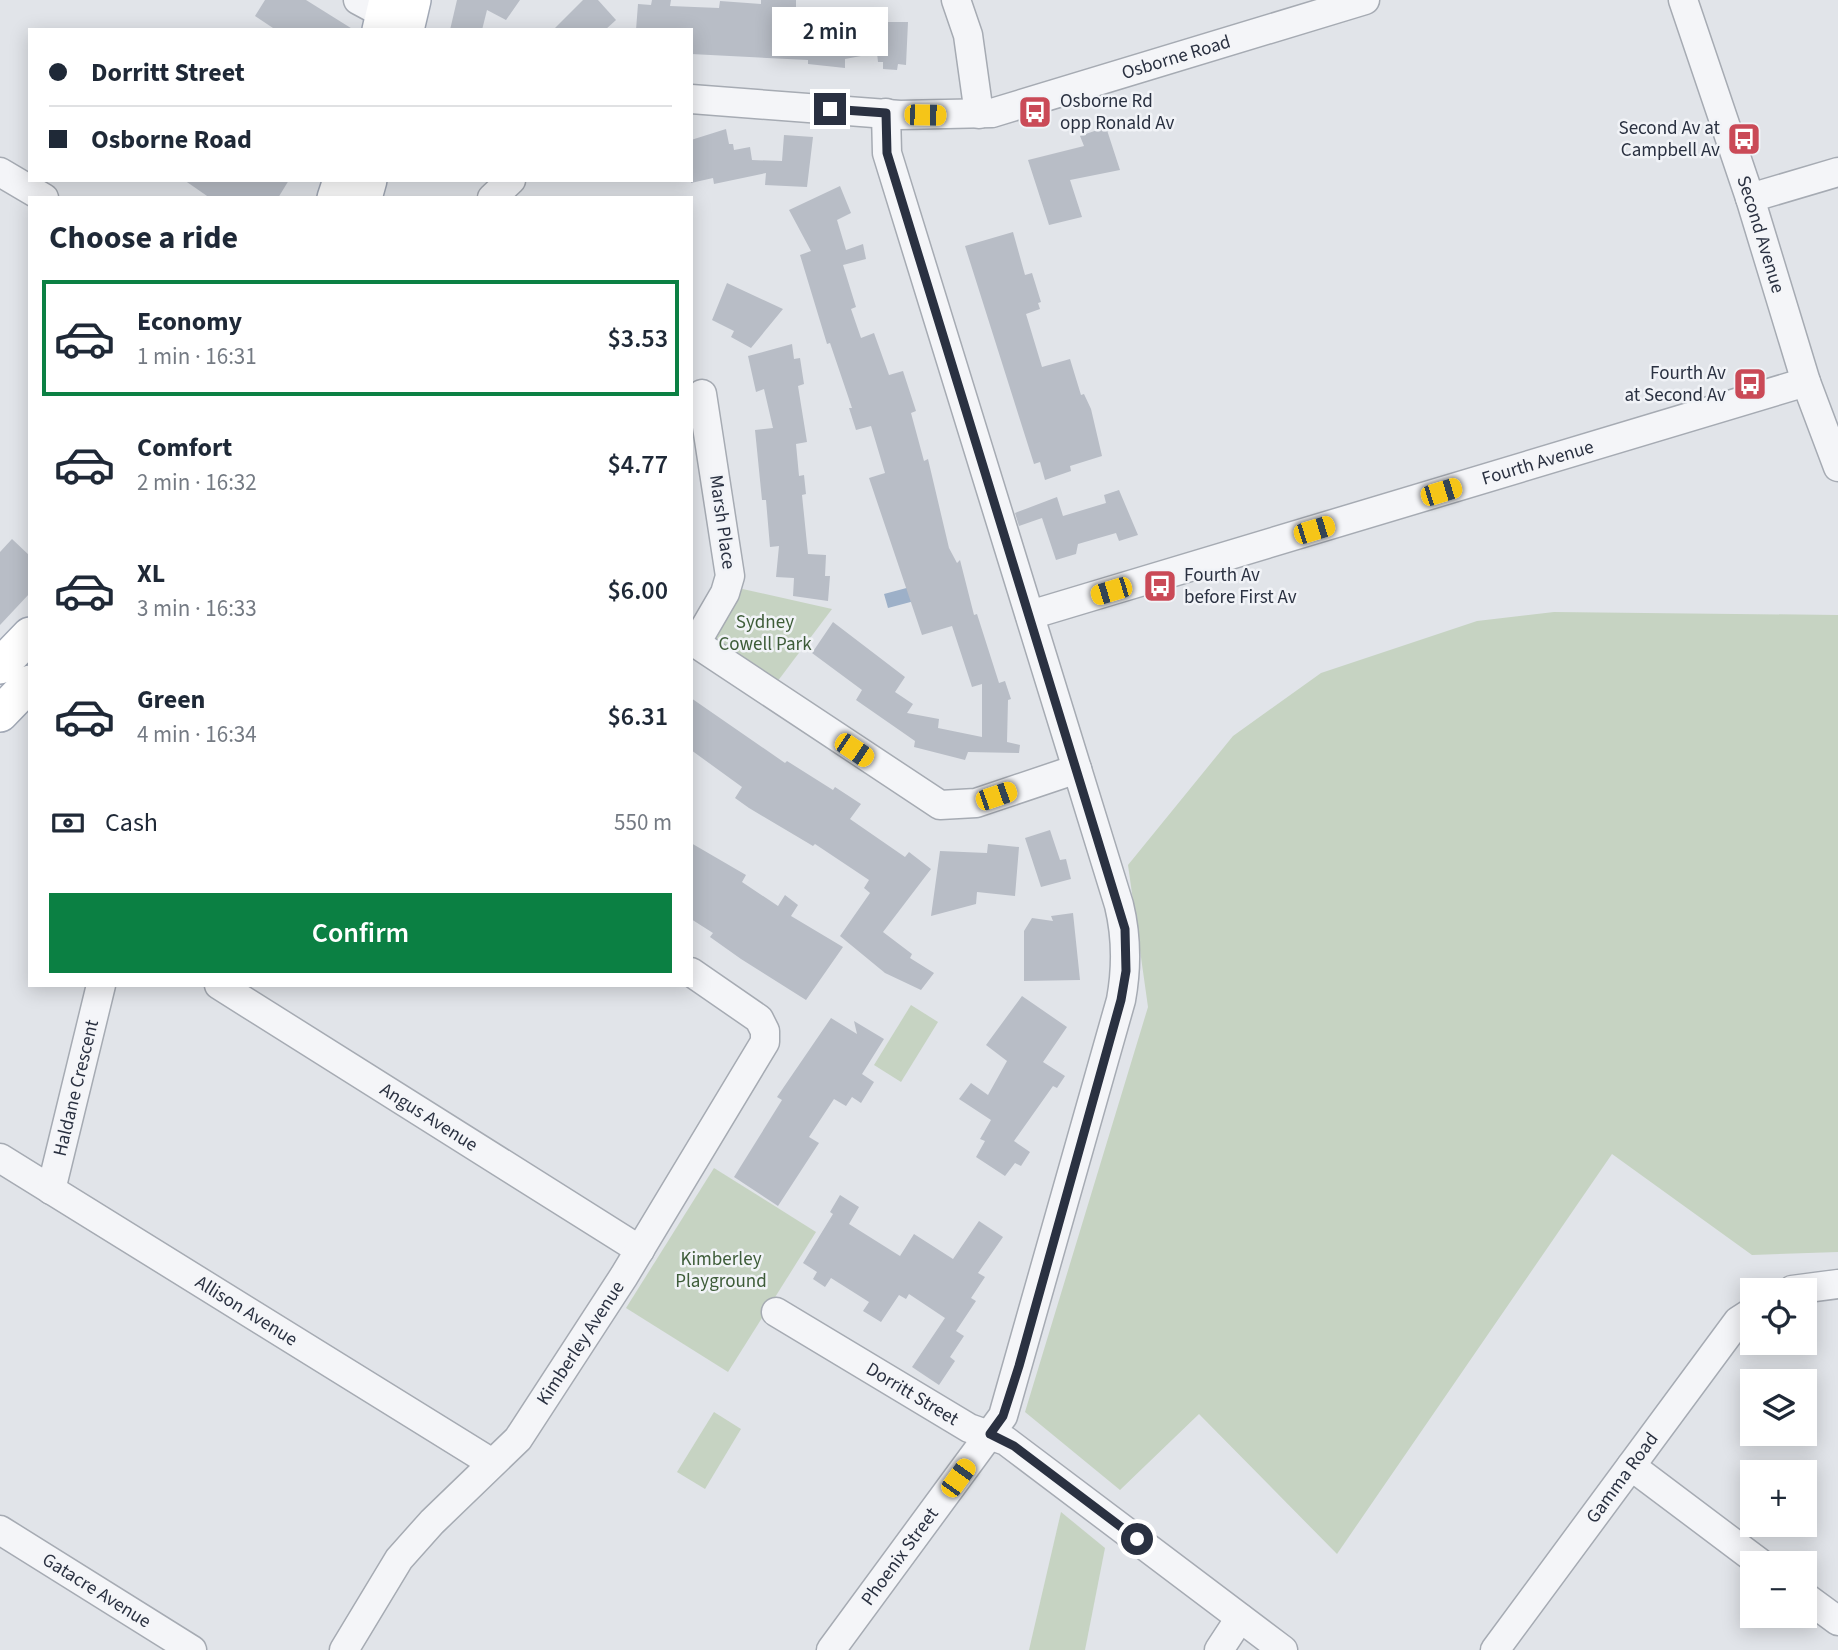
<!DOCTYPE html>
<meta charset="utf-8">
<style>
body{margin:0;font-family:"Source Sans 3",sans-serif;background:#f2f2f3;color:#1f2937;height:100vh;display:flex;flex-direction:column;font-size:26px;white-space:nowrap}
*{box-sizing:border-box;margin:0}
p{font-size:23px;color:#747a83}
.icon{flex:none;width:38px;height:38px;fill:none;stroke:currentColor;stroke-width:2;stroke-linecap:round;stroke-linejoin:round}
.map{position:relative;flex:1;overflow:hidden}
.panel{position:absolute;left:28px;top:196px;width:665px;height:791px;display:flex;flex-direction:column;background:#fff;border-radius:0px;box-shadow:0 4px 18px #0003}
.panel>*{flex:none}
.banner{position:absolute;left:28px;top:28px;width:665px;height:154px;border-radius:0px;box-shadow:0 4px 18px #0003;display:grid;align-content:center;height:154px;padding:0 21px;background:#fff}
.tools{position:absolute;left:1740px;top:1278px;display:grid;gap:14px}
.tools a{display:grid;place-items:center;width:77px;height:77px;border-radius:0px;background:#fff;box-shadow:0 4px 18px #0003;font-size:35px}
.end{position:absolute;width:32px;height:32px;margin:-16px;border:9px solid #2a3141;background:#fff;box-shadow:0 0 0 4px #fff}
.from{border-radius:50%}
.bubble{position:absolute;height:49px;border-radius:0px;background:#fff;box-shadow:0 4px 18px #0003;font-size:23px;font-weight:600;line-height:49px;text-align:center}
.car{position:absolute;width:21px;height:42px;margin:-21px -10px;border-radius:9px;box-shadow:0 0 5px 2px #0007;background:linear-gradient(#f5c518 24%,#345 0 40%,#f5c518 0 76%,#345 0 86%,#f5c518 0)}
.banner b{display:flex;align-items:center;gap:24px;height:66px;font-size:26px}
.banner b+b{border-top:2px solid #e0e1e3}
.banner i{width:18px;height:18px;background:#1f2937}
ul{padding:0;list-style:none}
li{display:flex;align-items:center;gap:21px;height:116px;margin:0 14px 10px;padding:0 7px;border:4px solid transparent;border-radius:0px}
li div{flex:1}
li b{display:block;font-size:26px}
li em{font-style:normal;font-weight:600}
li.active{border-color:#0b8043}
li>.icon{width:63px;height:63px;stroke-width:1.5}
h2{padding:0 21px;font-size:32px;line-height:84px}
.pay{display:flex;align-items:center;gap:18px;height:77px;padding:0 21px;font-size:26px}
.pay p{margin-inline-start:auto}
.button{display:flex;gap:14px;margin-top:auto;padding:14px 21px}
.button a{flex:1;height:80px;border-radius:0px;background:#0b8043;color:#fff;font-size:28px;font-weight:600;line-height:80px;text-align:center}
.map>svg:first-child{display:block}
</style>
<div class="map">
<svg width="1838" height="1650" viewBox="0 0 1838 1650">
<rect width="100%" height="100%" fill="#e1e4e9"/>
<g fill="#c6d3c2">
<path d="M738,588L832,609L774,686L717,645L715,638Z"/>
<path d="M1554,612L1838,615V1252L1752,1255L1612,1154L1337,1554L1199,1414L1120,1490L1025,1412L1148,1007L1128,865L1233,736L1321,673L1477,621Z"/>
<path d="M911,1005L938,1022L901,1082L874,1065Z"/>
<path d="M714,1168L816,1232L728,1372L626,1308Z"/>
<path d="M714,1412L741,1429L705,1489L677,1472Z"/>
<path d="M1061,1512L1105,1548L1085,1650H1029Z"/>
</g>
<path fill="#9db0c8" d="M914,586L918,600L888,608L884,594Z"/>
<g fill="#b8bdc6">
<path d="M265,0H306L354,30H276L255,16Z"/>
<path d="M457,0H520L506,20L487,10L482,30H450Z"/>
<path d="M583,0H598L616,20L605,30H553Z"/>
<path d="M652,0H671L670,6L719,8L720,1L761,4V0H796V20L844,24L848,27L878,31V22H908L906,65L898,64L897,70L883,69V62H878L877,53L845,59V68L808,64V60L691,54V30H636L638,4L651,5Z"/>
<path d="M1106,127L1120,170L1070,180L1082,217L1049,225L1028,160L1084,146L1080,136Z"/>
<path d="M726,129L729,144H733L734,150L750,147L752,160L782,161L784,135L813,137L807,187L765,185L766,173L714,184L713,178L691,183V140Z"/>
<path d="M184,180H289L278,198H210Z"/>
<path d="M840,186L851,213L837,220L846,250L863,244L866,259L843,265L856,307L851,309L861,338L874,333L889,375L903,371L916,411L911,413L924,461L928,459L949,548L957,563L960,560L974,615L977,614L999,683L1005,681L1011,699L1008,700L1007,742L1020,745L1019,753L968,752L965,760L914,747L915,741L856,700L862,690L812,653L833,622L905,677L895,692L913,704L907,713L939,719L938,728L982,737V684L972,687L952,626L922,635L869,478L885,473L871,426L856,430L849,408H852L830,343L827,344L800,255L811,251L789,210Z"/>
<path d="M1013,232L1025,275L1032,273L1041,302L1038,303L1040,309L1026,314L1042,367L1070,359L1081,395L1084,394L1091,409L1102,456L1070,466L1071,471L1045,480L1040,462L1034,464L965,246Z"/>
<path d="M727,283L783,309L751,348L731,337L734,331L712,320Z"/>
<path d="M792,344L794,359L800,358L804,384L798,386L807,442L796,444L799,476L804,475L806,494L802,495L808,554L826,555L825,576H830L828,601L793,596L794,578L776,577L779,546L770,547L766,500H762L755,430L773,428L764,389L756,392L748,356Z"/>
<path d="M1119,490L1138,535L1119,541L1116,533L1078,544L1076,554L1056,560L1042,518L1019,526L1015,513L1057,497L1063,516L1106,503L1104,495Z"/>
<path d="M12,539L30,556V593L0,625V552Z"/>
<path d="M691,698L785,763L787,761L833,790L835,787L861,804L850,819L905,857L909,852L931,869L883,932L912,954L910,958L934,973L921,990L885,973L840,936L870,893L864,888L869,880L815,844L813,846L749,808L735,798L742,787L691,750Z"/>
<path d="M1050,830L1060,860L1066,859L1071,879L1041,887L1025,838Z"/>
<path d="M691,843L746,875L742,882L778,906L785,895L798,905L791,916L843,947L806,1000L741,959L710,937L713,933L691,919Z"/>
<path d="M988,844L1019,847L1015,896L977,892L976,904L931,916L940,851L987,853Z"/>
<path d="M1073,913L1080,980L1024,981V931L1032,918L1053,921L1051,916Z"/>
<path d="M1022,996L1067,1027L1043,1062L1065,1076L1057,1088L1053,1086L1014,1141L1030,1152L1021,1166L1015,1163L1005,1176L976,1157L985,1141L980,1139L991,1120L959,1099L971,1083L988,1095L1007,1061L986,1045Z"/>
<path d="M831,1018L857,1034L854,1021L884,1039L862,1074L874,1082L861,1103L852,1097L846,1106L834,1099L809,1137L819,1143L778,1206L734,1177L782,1100L777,1097Z"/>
<path d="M840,1195L859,1207L849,1224L900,1256L914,1234L953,1259L979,1221L1003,1237L978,1273L985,1277L971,1298L976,1301L956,1331L964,1336L950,1357L955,1361L939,1385L912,1367L945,1318L909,1294L906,1299L899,1295L881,1322L863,1311L869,1302L831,1278L825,1287L813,1279L817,1272L803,1263L833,1214L830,1212Z"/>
</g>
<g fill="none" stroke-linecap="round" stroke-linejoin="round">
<defs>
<g id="minor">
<path d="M358,0L384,14"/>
<path d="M956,0L968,35L979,114"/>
<path id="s1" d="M1683,0L1750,198L1806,382L1838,467"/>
<path id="s2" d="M691,99L900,115L992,113L1365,0"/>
<path d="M0,172L44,198"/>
<path d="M492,198L511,180"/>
<path d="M1750,198L1838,172"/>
<path id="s3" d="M1030,615L1806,382"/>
<path d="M691,640L940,805L976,803L1077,769"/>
<path d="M696,643L725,593L730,576L702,394"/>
<path id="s4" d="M219,985L640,1250"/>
<path id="s5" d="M0,1158L492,1463"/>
<path id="s6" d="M51,1190L101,985"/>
<path d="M1792,1290L1838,1284"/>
<path id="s7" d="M776,1312L969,1428L1006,1441L1283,1650"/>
<path d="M1631,1466L1760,1563"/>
<path id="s8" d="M0,1530L192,1650"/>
<path d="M1804,1596L1838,1621"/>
<path id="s9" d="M344,1650L399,1559L432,1522L518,1439L624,1276L765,1042V1031L759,1019L691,972"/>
<path id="s10" d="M831,1650L1003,1416L1121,1000C1127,967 1127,938 1119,905L887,153L886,113"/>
<path d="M1219,1650L1240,1618"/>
<path id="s11" d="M1495,1650L1738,1321L1752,1312"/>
</g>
<g id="major">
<path d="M380,30L387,0"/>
<path d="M406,30L413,0"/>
<path d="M335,198L341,180"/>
<path d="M364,198L369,180"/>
<path d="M0,666L30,635"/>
<path d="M0,714L30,683"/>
</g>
</defs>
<use href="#minor" stroke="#a6abb3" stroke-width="31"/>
<use href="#major" stroke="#a1a8b5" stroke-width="38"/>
<use href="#minor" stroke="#f4f5f8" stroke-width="28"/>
<use href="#major" stroke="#fff" stroke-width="35"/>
</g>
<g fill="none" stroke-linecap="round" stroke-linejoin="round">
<path stroke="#2a3141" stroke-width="9" d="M830,109L886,113L887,153L1125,929L1126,971L1121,1000L1019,1366L1003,1416L990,1434L1014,1446L1137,1539"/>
</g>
<defs>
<symbol id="bus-square" viewBox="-11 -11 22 22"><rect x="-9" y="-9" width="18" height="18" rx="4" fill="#ca4a57" stroke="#f1f3f7"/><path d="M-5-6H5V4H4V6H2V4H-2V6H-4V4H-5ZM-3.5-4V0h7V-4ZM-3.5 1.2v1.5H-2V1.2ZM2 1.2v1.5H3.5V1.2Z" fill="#fff"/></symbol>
</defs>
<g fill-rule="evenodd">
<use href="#bus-square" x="1016" y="93" width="38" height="38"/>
<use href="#bus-square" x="1725" y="120" width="38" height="38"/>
<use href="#bus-square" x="1731" y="365" width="38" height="38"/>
<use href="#bus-square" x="1141" y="567" width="38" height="38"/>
</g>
<g text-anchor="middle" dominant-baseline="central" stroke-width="5" stroke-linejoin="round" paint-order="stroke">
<g font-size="19" fill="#2a3141" stroke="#f1f3f7">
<text stroke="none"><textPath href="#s2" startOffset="494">Osborne Road</textPath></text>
<text stroke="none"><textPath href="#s1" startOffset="247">Second Avenue</textPath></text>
<text stroke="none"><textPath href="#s3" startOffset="530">Fourth Avenue</textPath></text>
<text transform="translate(722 522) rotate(82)">Marsh Place</text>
<text stroke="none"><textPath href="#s6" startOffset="105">Haldane Crescent</textPath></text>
<text stroke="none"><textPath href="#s4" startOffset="248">Angus Avenue</textPath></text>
<text stroke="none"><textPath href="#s5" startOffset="290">Allison Avenue</textPath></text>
<text stroke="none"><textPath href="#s9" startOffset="390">Kimberley Avenue</textPath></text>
<text stroke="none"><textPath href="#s7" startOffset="159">Dorritt Street</textPath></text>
<text stroke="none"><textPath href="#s11" startOffset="214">Gamma Road</textPath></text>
<text stroke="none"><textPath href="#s10" startOffset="116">Phoenix Street</textPath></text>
<text stroke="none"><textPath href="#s8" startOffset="114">Gatacre Avenue</textPath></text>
</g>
<g font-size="19" fill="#2a3141" stroke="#f1f3f7" text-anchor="start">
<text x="1060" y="101">Osborne Rd<tspan x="1060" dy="22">opp Ronald Av</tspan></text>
<text x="1720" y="128" text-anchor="end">Second Av at<tspan x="1720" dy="22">Campbell Av</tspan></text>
<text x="1726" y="373" text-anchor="end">Fourth Av<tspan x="1726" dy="22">at Second Av</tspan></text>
<text x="1184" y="575">Fourth Av<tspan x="1184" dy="22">before First Av</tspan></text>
</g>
<g font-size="19" fill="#3d5c38" stroke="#f1f3f7">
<text x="765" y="622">Sydney<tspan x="765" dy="22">Cowell Park</tspan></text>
<text x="721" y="1259">Kimberley<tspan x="721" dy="22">Playground</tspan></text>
</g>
</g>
</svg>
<div class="tools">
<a><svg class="icon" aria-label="locate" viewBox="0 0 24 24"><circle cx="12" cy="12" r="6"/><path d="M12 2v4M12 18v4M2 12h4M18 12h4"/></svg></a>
<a><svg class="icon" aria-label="layers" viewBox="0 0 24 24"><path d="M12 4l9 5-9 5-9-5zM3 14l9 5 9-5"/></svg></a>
<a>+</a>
<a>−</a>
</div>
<i class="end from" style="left:1137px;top:1539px"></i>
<i class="end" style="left:830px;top:109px"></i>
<div class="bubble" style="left:772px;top:7px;width:116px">2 min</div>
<i class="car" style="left:925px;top:115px;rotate:91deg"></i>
<i class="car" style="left:1441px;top:492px;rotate:73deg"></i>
<i class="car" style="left:1314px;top:530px;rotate:73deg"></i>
<i class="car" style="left:1111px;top:591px;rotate:253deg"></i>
<i class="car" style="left:854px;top:750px;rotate:124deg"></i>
<i class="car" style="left:996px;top:796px;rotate:71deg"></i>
<i class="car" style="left:958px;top:1478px;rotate:36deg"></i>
<div class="banner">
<b><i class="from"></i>Dorritt Street</b>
<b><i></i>Osborne Road</b>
</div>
<section class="panel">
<h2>Choose a ride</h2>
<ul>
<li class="active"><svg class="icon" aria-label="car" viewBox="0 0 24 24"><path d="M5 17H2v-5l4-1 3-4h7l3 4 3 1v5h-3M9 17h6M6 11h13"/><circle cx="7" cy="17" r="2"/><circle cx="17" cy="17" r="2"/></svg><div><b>Economy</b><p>1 min · 16:31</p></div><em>$3.53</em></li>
<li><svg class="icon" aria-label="car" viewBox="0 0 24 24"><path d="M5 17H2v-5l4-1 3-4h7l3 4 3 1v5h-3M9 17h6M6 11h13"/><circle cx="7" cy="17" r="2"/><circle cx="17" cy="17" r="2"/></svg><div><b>Comfort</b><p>2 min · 16:32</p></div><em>$4.77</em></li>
<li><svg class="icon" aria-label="car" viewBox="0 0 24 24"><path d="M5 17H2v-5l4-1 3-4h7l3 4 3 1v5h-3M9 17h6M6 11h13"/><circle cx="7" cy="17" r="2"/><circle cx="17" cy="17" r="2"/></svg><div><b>XL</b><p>3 min · 16:33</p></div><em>$6.00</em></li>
<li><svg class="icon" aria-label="car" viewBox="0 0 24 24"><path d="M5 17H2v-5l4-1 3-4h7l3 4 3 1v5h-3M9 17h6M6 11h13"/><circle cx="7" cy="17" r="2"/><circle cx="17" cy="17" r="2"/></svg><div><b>Green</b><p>4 min · 16:34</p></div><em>$6.31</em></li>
</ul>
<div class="pay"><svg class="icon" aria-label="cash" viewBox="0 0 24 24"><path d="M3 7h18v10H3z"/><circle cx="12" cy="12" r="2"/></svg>Cash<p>550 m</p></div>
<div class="button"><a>Confirm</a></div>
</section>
</div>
